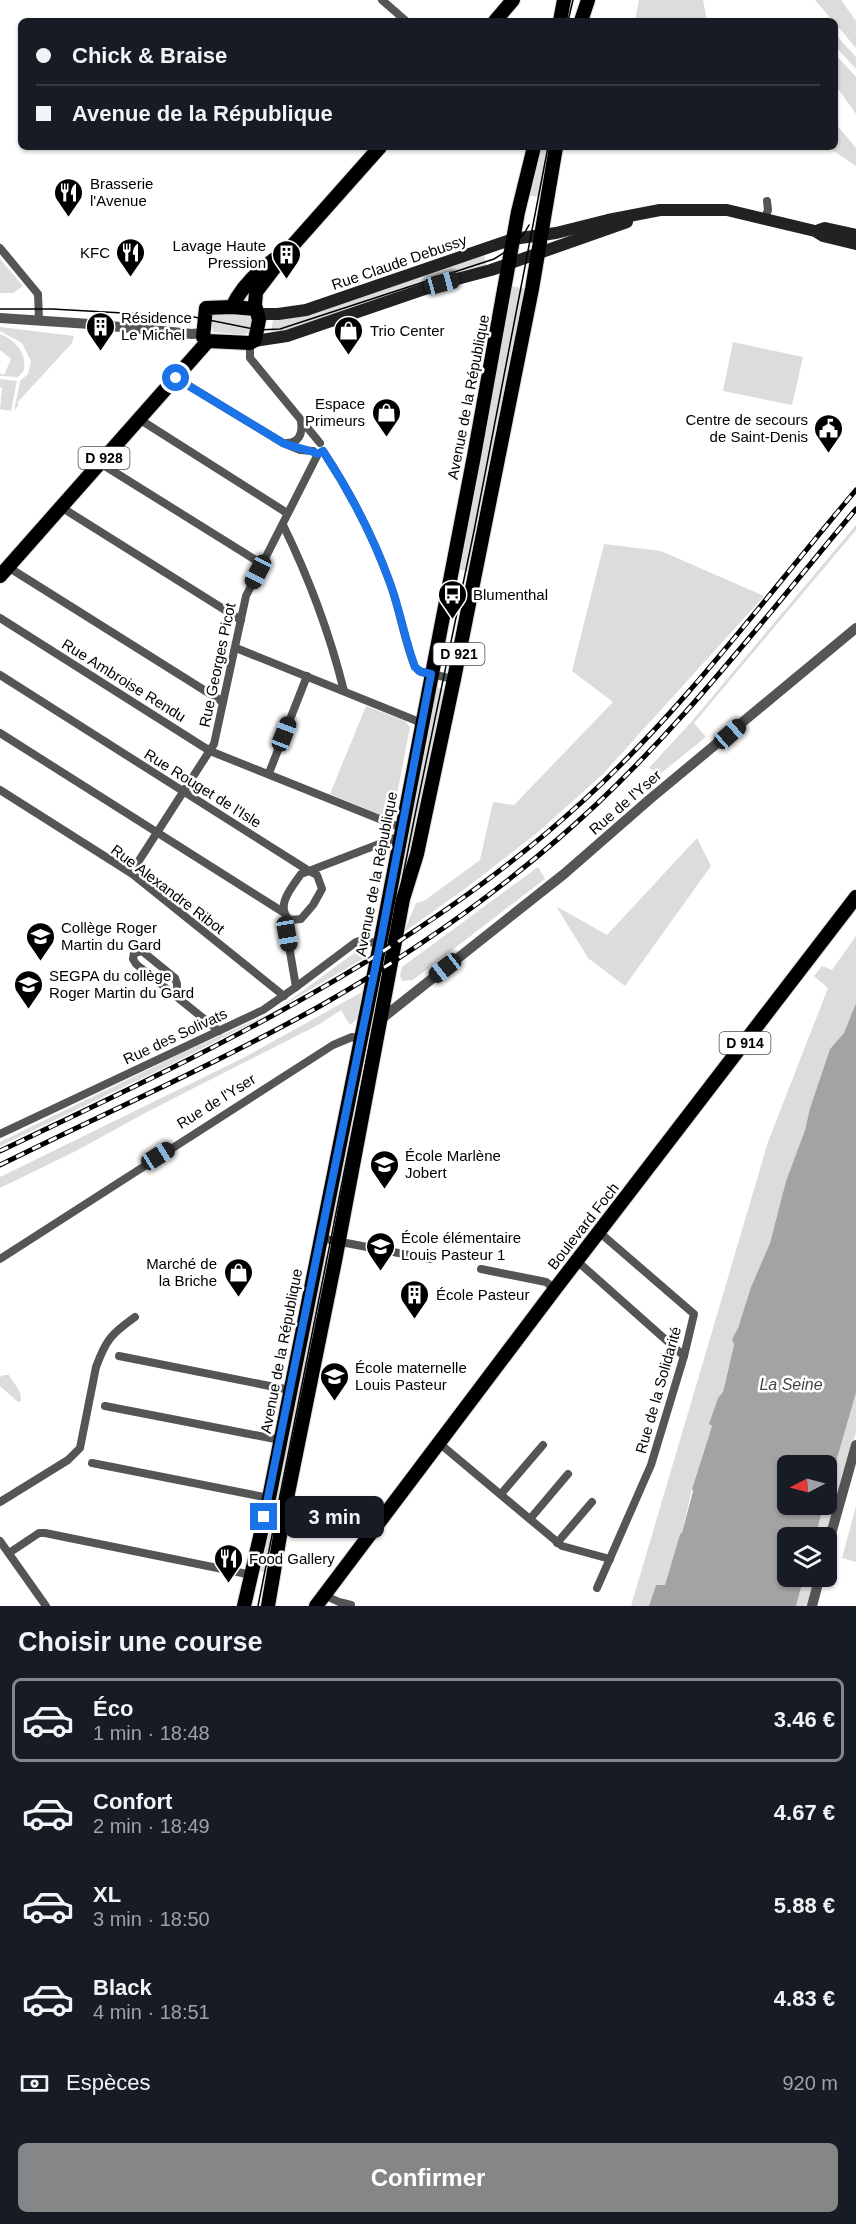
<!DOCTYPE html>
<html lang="fr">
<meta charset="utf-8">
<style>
body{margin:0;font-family:Helvetica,sans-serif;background:#242831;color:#f1f3f6;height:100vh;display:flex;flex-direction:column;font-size:22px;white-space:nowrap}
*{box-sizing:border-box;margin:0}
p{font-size:20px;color:#9ea1a6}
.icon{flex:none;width:33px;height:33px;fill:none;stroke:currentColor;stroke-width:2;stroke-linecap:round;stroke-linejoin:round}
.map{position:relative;height:1606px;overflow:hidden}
.drawer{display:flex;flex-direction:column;background:#171b24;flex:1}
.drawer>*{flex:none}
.hud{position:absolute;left:18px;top:18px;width:820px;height:132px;border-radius:9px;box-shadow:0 2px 4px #0004;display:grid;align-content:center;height:132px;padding:0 18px;background:#171b24}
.needle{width:39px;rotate:264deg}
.controls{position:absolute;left:777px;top:1455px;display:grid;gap:12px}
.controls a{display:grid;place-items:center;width:60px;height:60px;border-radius:9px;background:#171b24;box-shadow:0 2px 4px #0004;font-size:30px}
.end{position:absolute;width:27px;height:27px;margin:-14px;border:8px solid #1a73e8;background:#fff;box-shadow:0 0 0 3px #fff}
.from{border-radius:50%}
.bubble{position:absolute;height:42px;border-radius:9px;background:#171b24;box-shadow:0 2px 4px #0004;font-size:20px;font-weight:600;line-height:42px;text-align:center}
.car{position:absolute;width:18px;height:36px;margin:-18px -9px;border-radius:8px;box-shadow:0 0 4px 2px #0007;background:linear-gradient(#222 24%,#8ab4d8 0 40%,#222 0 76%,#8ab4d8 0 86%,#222 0)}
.hud b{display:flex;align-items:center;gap:21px;height:57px;font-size:22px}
.hud b+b{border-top:2px solid #363941}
.hud i{width:15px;height:15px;background:#f1f3f6}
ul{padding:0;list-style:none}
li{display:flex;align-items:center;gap:18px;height:84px;margin:0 12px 9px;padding:0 6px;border:3px solid transparent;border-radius:9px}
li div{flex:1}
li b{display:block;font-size:22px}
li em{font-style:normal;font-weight:600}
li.selected{border-color:#858687}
li>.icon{width:54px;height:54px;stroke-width:1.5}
h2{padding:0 18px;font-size:27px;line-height:72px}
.pay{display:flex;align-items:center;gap:15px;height:66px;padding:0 18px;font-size:22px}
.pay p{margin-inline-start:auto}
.cta{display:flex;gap:12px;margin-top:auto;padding:12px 18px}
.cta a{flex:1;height:69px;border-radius:9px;background:#858687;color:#fff;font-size:24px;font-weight:600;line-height:69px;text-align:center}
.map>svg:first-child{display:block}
</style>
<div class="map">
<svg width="856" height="1606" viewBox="0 0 856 1606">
<rect width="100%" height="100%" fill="#fff"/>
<g fill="#dcdcdc">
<path d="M639,0H703L707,21H635Z"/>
<path d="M815,0H841L856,21V48L836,24V21H833Z"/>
<path d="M836,35L856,57V69L836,47Z"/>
<path d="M836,55L856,77V114L836,86Z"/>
<path d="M836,124L856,148V166L828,147H836Z"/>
<path d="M540,147H552L542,198L527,195Z"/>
<path d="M483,253L487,267L271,335L273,319Z"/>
<path d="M0,259L23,286L13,293H0Z"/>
<path d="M511,286L529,289L472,572L456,569L504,331Z"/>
<path d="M214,312L249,315L252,323L250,332L243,335L214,332L211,326Z"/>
<path d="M0,327L74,336L72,343L17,403L19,404L14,411L20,381L28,374L31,361L22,343L0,331Z"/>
<path d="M0,334C15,340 27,353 24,370L18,377L0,376V373L4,375L11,359L0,350Z"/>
<path d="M733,342L803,357L792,405L723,391Z"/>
<path d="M0,379L17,381L11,411L0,409L2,388L0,387Z"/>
<path d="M856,525V530L694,723L706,737L660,774L649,768L692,721Z"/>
<path d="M604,544L661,551L764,596L603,774L537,833L466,888L404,932L416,903L424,901L480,860L493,802L514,805L613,702L572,671Z"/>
<path d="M436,688H442L446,692L394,931L386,929Z"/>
<path d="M366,706L405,721L410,727L393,815L386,817L330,794Z"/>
<path d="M697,838L711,866L625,986L588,958L556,906L607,935Z"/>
<path d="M538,867L545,879L413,980L402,981L400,976L402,967Z"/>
<path d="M856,936V1003L844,1033L830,1049L810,1108L805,1130L786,1181L770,1243L751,1287L738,1328L732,1339L734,1345L723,1392L718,1398L710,1425L712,1426L692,1489L682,1533L680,1534L665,1585H656L649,1606H631L768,1142L828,988L814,976L822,966L832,970Z"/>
<path d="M361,948L366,957L282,1006Z"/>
<path d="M362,992L358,1018L350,1025L341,1010L320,1024L145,1113L76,1151L0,1188V1177L243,1058Z"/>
<path d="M275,1011L168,1066L0,1146V1142L184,1052Z"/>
<path d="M365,1033L374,1035L338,1225L326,1223Z"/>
<path d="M319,1254L332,1256L267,1573L259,1571Z"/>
<path d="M4,1375H9L20,1392L21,1401L18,1402L0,1386V1377Z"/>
<path d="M856,1393V1432L826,1537L815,1538L824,1505L826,1504L827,1493Z"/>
<path d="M856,1506V1562L842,1558Z"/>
<path d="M804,1577H816L808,1606H796Z"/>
</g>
<path fill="#a3a3a3" d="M856,1003V1393L827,1493L826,1466H788V1504L824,1505L815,1537L788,1538V1576L804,1577L796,1606H649L656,1585H665L680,1534L682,1533L693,1491L692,1489L712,1426L709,1424L718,1398L723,1392L734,1345L732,1339L738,1328L751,1287L770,1243L786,1181L805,1130L810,1108L830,1049L844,1033Z"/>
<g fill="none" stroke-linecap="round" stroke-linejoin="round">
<defs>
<g id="primary">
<path d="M495,21L513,0"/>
<path d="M560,21L564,0"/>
<path d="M581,21L588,0"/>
<path d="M232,307C241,288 258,271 275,259"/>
<path d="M255,309L232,307L206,308L203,337L208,341L250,343L255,340L259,320L255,305L256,292L285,254L380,147"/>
<path d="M0,576L208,341"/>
<path d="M244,1606L269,1498L380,944L474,456L518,212L534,147"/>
<path d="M268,1606L283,1518L335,1261L403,899L417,854L454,679L532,289L556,147"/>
<path d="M316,1606L555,1289L856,897"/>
</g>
</defs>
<use href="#primary" stroke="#dbdbdb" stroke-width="16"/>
<g stroke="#555" stroke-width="8">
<path d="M382,0L406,21"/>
<path d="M765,218L768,210L767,201"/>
<path d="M0,248L38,294L39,320"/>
<path d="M250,343V358L320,443"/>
<path d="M176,378L283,443L300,450L313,451"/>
<path d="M139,419L287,513"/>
<path d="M284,443C299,444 303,434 301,421"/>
<path d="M323,451C350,492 373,536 390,583C400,610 404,640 415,667L421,672L454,679"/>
<path d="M100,463L262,564"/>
<path d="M61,507L241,620"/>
<path d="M283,525C310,580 329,631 344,691"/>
<path d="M8,567L223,702"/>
<path d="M0,618L210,751L402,828"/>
<path d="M236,648L422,723"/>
<path d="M0,675L309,871L317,875L322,889L313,905L301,919L290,920C274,907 292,887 301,874L309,871L400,836"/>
<path d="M0,733L283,912"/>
<path d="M269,773L307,676"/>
<path d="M0,790L131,873L284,996"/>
<path d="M131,873L214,744L246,596L318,454"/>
<path d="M296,987L356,942L362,940L380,944"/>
<path d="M177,996V984L175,978L142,951L134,953L133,959L136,964L219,1031"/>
<path d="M0,1134L263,1010L296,987L287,934L290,920"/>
<path d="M320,1238L430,1259"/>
<path d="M0,1259L333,1045L352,1037L361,1039"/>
<path d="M577,1261L684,1356"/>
<path d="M481,1269L546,1282L555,1289"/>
<path d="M119,1356L290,1390"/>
<path d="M105,1406L280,1440"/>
<path d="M439,1443L562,1546L610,1559"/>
<path d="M92,1463L269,1498"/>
<path d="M501,1494L543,1445"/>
<path d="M0,1502L68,1460L80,1448L96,1367C106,1340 111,1334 135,1317"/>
<path d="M530,1519L568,1474"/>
<path d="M0,1541L46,1606"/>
<path d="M557,1543L592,1502"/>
<path d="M9,1553L39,1533H45L252,1575"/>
<path d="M597,1588L651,1465L684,1356L694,1314L599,1232"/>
<path d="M324,1595L339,1602L351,1605"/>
</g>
<g stroke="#555" stroke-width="10">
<path d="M0,318L90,324L192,334L202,333"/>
<path d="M380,1020L564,874L650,799L856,628"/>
<path d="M826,1552L856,1445"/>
<path d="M812,1606L820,1576"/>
</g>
<g stroke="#222" stroke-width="12">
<path d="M819,230L825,228L856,235"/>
<path d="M257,314H278L306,310L513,239L556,233L608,220L660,210H727L815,231L823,236L856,244"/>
<path d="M254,341L287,336L442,283L491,270L627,222"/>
</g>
<use href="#primary" stroke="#000" stroke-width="14"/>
<g stroke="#000" stroke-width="1.5">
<path d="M568,21L573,0"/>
<path d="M0,309H52L194,317L258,330L280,329L494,259C509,250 521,241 529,225"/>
<path d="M258,1606L415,815L474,531L548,147"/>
</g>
<defs>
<g id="rail">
<path d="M0,1151C206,1053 414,956 583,801C685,708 767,595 856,490"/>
<path d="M0,1165C107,1112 216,1064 320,1006C404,958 485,902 558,839C671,742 761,622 856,509"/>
</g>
</defs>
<use href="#rail" stroke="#000" stroke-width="5"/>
<use href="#rail" stroke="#fff" stroke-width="3" stroke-dasharray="9" stroke-linecap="butt"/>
</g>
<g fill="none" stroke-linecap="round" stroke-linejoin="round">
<path stroke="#1a73e8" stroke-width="8" d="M176,378L283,443C294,448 309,449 317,454L323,451C350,492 373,536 390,583C400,610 405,640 415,667L419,671L431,674L380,944L264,1517"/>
</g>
<defs>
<symbol id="restaurant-pin" viewBox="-11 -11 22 30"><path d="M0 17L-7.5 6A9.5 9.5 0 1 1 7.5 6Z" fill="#000" stroke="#fff"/><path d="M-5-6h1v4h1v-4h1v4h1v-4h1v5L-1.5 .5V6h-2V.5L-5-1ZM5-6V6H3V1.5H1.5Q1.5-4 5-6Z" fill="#fff"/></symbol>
<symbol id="building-pin" viewBox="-11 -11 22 30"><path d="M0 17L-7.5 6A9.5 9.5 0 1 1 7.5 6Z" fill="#000" stroke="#fff"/><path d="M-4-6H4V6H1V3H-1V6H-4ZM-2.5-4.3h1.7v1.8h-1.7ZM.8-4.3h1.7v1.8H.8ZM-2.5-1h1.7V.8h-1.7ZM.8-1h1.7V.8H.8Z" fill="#fff"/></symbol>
<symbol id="shop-pin" viewBox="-11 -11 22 30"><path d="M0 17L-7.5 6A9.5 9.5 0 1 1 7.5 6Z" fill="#000" stroke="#fff"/><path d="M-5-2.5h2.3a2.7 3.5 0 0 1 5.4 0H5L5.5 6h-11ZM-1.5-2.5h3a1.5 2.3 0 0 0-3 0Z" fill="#fff"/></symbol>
<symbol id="civic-pin" viewBox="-11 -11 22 30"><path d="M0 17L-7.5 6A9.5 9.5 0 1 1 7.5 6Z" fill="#000" stroke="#fff"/><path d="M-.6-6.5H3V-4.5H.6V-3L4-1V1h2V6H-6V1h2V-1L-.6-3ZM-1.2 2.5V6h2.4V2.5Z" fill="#fff"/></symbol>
<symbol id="bus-pin" viewBox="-11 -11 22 30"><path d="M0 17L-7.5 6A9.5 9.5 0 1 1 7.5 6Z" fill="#000" stroke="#fff"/><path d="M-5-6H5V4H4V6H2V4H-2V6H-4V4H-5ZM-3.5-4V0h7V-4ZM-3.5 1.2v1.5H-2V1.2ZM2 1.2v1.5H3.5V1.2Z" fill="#fff"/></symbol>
<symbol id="school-pin" viewBox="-11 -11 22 30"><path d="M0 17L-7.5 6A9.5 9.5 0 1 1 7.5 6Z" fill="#000" stroke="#fff"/><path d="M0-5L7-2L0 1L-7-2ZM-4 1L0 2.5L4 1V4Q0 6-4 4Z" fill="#fff"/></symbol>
</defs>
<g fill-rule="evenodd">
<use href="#restaurant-pin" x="52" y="176" width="33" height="45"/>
<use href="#restaurant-pin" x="114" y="236" width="33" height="45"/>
<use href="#building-pin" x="270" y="238" width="33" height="45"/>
<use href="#building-pin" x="84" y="310" width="33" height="45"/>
<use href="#shop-pin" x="332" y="314" width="33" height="45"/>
<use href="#shop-pin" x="370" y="396" width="33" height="45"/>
<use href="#civic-pin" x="812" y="412" width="33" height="45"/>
<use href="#bus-pin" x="436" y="578" width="33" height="45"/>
<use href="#school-pin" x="24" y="920" width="33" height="45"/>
<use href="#school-pin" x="12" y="968" width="33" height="45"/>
<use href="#school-pin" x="368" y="1148" width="33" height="45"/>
<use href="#school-pin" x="364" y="1230" width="33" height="45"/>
<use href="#shop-pin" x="222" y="1256" width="33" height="45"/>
<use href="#building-pin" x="398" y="1278" width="33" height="45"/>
<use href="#school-pin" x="318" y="1360" width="33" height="45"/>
<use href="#restaurant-pin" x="212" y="1542" width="33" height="45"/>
</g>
<g text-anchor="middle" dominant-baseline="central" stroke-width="5" stroke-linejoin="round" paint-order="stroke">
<g fill="#fff" stroke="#4c4c4c" stroke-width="1.5">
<rect x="78.5" y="447" width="51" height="22" rx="4.5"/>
<rect x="433.5" y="643" width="51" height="22" rx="4.5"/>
<rect x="719.5" y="1032" width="51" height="22" rx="4.5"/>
</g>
<g font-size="14" font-weight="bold" fill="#000">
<text x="104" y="458">D 928</text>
<text x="459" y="654">D 921</text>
<text x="745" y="1043">D 914</text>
</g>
<g font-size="15" fill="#000" stroke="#fff" text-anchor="start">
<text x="90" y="183">Brasserie<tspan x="90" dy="17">l'Avenue</tspan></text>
<text x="266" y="245" text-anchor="end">Lavage Haute<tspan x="266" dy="17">Pression</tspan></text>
<text x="110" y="252" text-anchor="end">KFC</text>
<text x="121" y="317">Résidence<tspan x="121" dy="17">Le Michel</tspan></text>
<text x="370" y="330">Trio Center</text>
<text x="365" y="403" text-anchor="end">Espace<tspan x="365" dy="17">Primeurs</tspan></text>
<text x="808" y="419" text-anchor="end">Centre de secours<tspan x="808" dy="17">de Saint-Denis</tspan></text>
<text x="473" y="594">Blumenthal</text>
<text x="61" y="927">Collège Roger<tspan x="61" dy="17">Martin du Gard</tspan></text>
<text x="49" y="975">SEGPA du collège<tspan x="49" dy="17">Roger Martin du Gard</tspan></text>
<text x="405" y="1155">École Marlène<tspan x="405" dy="17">Jobert</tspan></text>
<text x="401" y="1237">École élémentaire<tspan x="401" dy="17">Louis Pasteur 1</tspan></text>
<text x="217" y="1263" text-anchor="end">Marché de<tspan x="217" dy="17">la Briche</tspan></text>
<text x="436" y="1294">École Pasteur</text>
<text x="355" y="1367">École maternelle<tspan x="355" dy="17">Louis Pasteur</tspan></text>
<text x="249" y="1558">Food Gallery</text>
</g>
<g font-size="15" fill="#000" stroke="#fff">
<text transform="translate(399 262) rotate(-19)">Rue Claude Debussy</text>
<text transform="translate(468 397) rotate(-79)">Avenue de la République</text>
<text transform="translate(217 665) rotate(-78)">Rue Georges Picot</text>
<text transform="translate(124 680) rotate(32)">Rue Ambroise Rendu</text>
<text transform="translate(203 788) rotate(32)">Rue Rouget de l'Isle</text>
<text transform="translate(625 802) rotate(-41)">Rue de l'Yser</text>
<text transform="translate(376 874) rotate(-79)">Avenue de la République</text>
<text transform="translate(168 889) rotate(37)">Rue Alexandre Ribot</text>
<text transform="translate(175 1036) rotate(-25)">Rue des Solivats</text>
<text transform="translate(216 1101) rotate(-32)">Rue de l'Yser</text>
<text transform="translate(583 1226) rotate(-52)">Boulevard Foch</text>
<text transform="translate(281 1351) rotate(-79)">Avenue de la République</text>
<text transform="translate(658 1390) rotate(-74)">Rue de la Solidarité</text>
</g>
<g font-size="16" font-style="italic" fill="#444" stroke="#fff">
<text x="791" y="1384">La Seine</text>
</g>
</g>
</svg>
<div class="controls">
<a><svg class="needle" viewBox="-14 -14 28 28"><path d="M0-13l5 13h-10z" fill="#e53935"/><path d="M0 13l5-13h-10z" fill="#9ea1a6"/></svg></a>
<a><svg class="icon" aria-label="layers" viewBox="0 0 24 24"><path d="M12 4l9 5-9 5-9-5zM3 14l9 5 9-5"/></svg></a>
</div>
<i class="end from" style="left:176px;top:378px"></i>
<i class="end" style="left:264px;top:1517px"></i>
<div class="bubble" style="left:285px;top:1496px;width:99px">3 min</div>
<i class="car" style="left:442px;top:283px;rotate:75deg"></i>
<i class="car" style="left:258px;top:572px;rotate:207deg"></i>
<i class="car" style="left:284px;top:734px;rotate:21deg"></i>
<i class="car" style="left:730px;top:734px;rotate:49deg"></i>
<i class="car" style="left:287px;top:934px;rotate:170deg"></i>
<i class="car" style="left:445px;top:968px;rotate:232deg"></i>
<i class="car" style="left:158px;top:1156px;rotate:58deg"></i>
<div class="hud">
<b><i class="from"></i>Chick &amp; Braise</b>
<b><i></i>Avenue de la République</b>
</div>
</div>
<section class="drawer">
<h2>Choisir une course</h2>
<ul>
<li class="selected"><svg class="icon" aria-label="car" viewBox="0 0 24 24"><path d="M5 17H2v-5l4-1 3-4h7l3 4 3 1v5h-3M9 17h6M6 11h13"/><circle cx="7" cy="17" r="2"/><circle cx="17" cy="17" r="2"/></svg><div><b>Éco</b><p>1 min · 18:48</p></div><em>3.46 €</em></li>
<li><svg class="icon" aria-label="car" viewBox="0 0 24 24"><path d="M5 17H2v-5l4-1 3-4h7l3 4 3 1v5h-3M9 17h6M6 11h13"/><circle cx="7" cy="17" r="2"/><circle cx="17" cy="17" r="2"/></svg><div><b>Confort</b><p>2 min · 18:49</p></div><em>4.67 €</em></li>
<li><svg class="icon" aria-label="car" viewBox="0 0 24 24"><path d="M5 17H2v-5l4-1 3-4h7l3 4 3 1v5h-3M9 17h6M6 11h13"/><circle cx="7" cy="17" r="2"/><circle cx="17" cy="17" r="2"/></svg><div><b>XL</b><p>3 min · 18:50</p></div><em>5.88 €</em></li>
<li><svg class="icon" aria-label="car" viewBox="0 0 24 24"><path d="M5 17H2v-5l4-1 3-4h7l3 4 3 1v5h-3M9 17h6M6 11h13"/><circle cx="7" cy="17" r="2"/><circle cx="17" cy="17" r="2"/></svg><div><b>Black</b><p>4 min · 18:51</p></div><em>4.83 €</em></li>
</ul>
<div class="pay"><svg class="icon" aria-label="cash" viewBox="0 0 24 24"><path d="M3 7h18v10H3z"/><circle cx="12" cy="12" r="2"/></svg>Espèces<p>920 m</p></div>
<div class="cta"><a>Confirmer</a></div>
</section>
